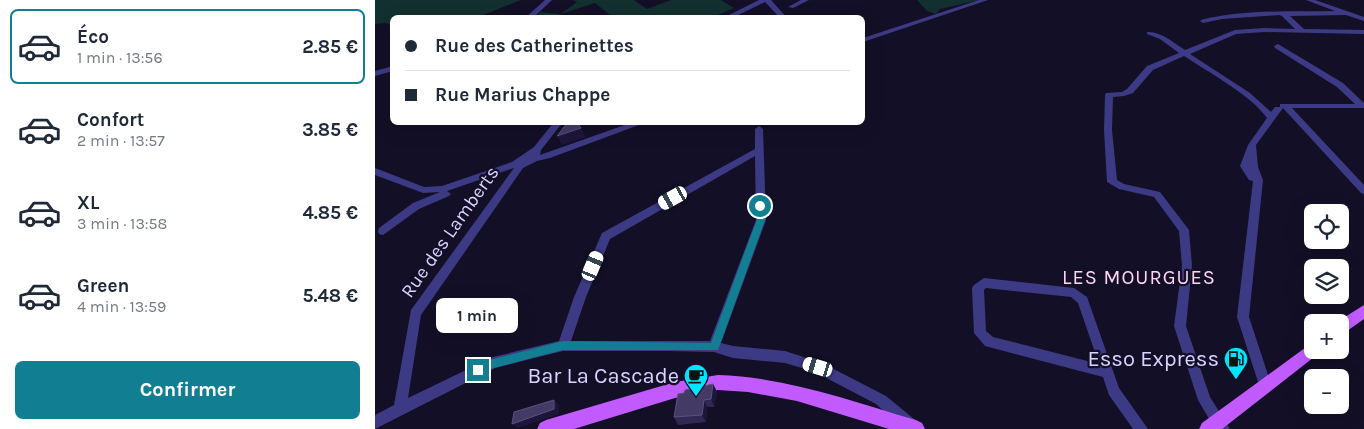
<!DOCTYPE html>
<html lang="fr">
<meta charset="utf-8">
<style>
body{margin:0;font-family:Karla,sans-serif;background:#f6f6f7;color:#1f2937;height:100vh;display:flex;flex-direction:column;font-size:19px;white-space:nowrap}
*{box-sizing:border-box;margin:0}
p{font-size:16px;color:#747a83}
.icon{flex:none;width:28px;height:28px;fill:none;stroke:currentColor;stroke-width:2;stroke-linecap:round;stroke-linejoin:round}
.map{position:relative;flex:1;overflow:hidden}
.drawer{display:flex;flex-direction:column;background:#fff;width:375px}
.drawer>*{flex:none}
.guide{position:absolute;left:15px;top:15px;width:475px;height:110px;border-radius:8px;box-shadow:0 5px 20px #0002;display:grid;align-content:center;height:110px;padding:0 15px;background:#fff}
.controls{position:absolute;left:929px;top:204px;display:grid;gap:10px}
.controls a{display:grid;place-items:center;width:45px;height:45px;border-radius:8px;background:#fff;box-shadow:0 5px 20px #0002;font-size:25px}
.end{position:absolute;width:22px;height:22px;margin:-11px;border:6px solid #117e91;background:#fff;box-shadow:0 0 0 2px #fff}
.from{border-radius:50%}
.bubble{position:absolute;height:35px;border-radius:8px;background:#fff;box-shadow:0 5px 20px #0002;font-size:16px;font-weight:700;line-height:35px;text-align:center}
.car{position:absolute;width:15px;height:30px;margin:-15px -8px;border-radius:6px;box-shadow:0 0 4px 1px #0007;background:linear-gradient(#fff 24%,#345 0 40%,#fff 0 76%,#345 0 86%,#fff 0)}
.guide b{display:flex;align-items:center;gap:18px;height:48px;font-size:19px}
.guide b+b{border-top:1px solid #e0e1e3}
.guide i{width:12px;height:12px;background:#1f2937}
ul{padding:9px 0 0;list-style:none}
li{display:flex;align-items:center;gap:15px;height:75px;margin:0 10px 8px;padding:0 5px;border:2px solid transparent;border-radius:8px}
li div{flex:1}
li b{display:block;font-size:19px}
li em{font-style:normal;font-weight:700}
li.active{border-color:#117e91}
li>.icon{width:45px;height:45px;stroke-width:1.5}
.button{display:flex;gap:10px;margin-top:auto;padding:10px 15px}
.button a{flex:1;height:58px;border-radius:8px;background:#117e91;color:#fff;font-size:20px;font-weight:700;line-height:58px;text-align:center}
main{display:flex;flex:1;min-height:0}
.map>svg:first-child{display:block}
</style>
<main>
<section class="drawer">
<ul>
<li class="active"><svg class="icon" aria-label="car" viewBox="0 0 24 24"><path d="M5 17H2v-5l4-1 3-4h7l3 4 3 1v5h-3M9 17h6M6 11h13"/><circle cx="7" cy="17" r="2"/><circle cx="17" cy="17" r="2"/></svg><div><b>Éco</b><p>1 min · 13:56</p></div><em>2.85 €</em></li>
<li><svg class="icon" aria-label="car" viewBox="0 0 24 24"><path d="M5 17H2v-5l4-1 3-4h7l3 4 3 1v5h-3M9 17h6M6 11h13"/><circle cx="7" cy="17" r="2"/><circle cx="17" cy="17" r="2"/></svg><div><b>Confort</b><p>2 min · 13:57</p></div><em>3.85 €</em></li>
<li><svg class="icon" aria-label="car" viewBox="0 0 24 24"><path d="M5 17H2v-5l4-1 3-4h7l3 4 3 1v5h-3M9 17h6M6 11h13"/><circle cx="7" cy="17" r="2"/><circle cx="17" cy="17" r="2"/></svg><div><b>XL</b><p>3 min · 13:58</p></div><em>4.85 €</em></li>
<li><svg class="icon" aria-label="car" viewBox="0 0 24 24"><path d="M5 17H2v-5l4-1 3-4h7l3 4 3 1v5h-3M9 17h6M6 11h13"/><circle cx="7" cy="17" r="2"/><circle cx="17" cy="17" r="2"/></svg><div><b>Green</b><p>4 min · 13:59</p></div><em>5.48 €</em></li>
</ul>
<div class="button"><a>Confirmer</a></div>
</section>
<div class="map">
<svg width="989" height="429" viewBox="0 0 989 429">
<rect width="100%" height="100%" fill="#130f26"/>
<g fill="#12302f">
<path d="M0,0H146L103,17L18,18L17,25L11,23L0,24Z"/>
<path d="M198,0H259L272,9L296,0H346L359,8L338,17L239,18L220,3L177,17H162L165,12L186,14L202,2Z"/>
<path d="M542,0H605L565,9L561,14L552,11Z"/>
</g>
<g fill="none" stroke-linecap="round" stroke-linejoin="round">
<g fill="#3d3a85" fill-rule="evenodd">
<path d="M170,0H177L158,18H150Z"/>
<path d="M384,0H396L412,18H405L390,2L357,18H348Z"/>
<path d="M426,0H434L418,8L413,7Z"/>
<path d="M604,0H613L488,42V38Z"/>
<path d="M931,0H940L989,17V21L971,15L915,16L929,29L989,30V34L889,32L861,34L815,54L875,93L896,112L900,107H905V104H980L962,87L900,48L899,46L903,44L968,83L989,103V108H917L989,185V194L986,193L908,108L881,145L883,167L888,180L874,317L896,384L895,388L890,390L885,388L862,317L878,181L874,180L865,166L873,145L892,118C876,95 833,72 809,56L778,70L758,93L749,96L738,97L737,130L742,180L749,184L785,192L814,230L817,266L811,326L835,397L855,429H840L823,400L799,326L807,266L804,231L779,197L744,189L732,182L729,130L730,95L731,93L747,92L752,89L772,66L804,53L785,39L772,34V32C786,31 799,43 810,50L860,30L889,28L920,29L907,16L904,15L847,19L828,23L825,21L826,20C870,9 915,12 960,11Z"/>
<path d="M18,66V71L0,76V71Z"/>
<path d="M179,122H188L166,150L165,155L258,122H272L175,158L162,161L148,168L46,315L33,398L118,357L184,341L199,297L227,233L380,149V129L384,126L388,129L391,220L346,343L358,346L410,351L447,363L511,396L539,419L541,424L539,429H529L501,404L440,372L410,363L358,358L339,352L293,351H188L159,358L120,368L0,429V415L19,405L36,310L139,168L72,191L76,194L74,196L44,209L8,235L4,234L3,231L4,228L38,203L65,192L48,193L0,175V168L49,187L67,186L137,162L159,147ZM380,156L381,220L335,341H196L211,297L235,239Z"/>
<path d="M609,278L699,288L712,297L744,388L773,429H758L734,395L728,377L610,346L599,333L597,288L599,285ZM611,288L696,297L703,303L724,364L618,337L611,331L609,290Z"/>
</g>
<g fill="#c25bff" fill-rule="evenodd">
<path d="M989,305V319L965,336V322H962Z"/>
<path d="M938,342V350H945L943,354L847,429H824L827,423Z"/>
<path d="M343,375C411,377 476,401 541,420L547,423L550,429H514L422,401L373,392L343,390L300,398L199,429H162L165,423L171,420L300,382Z"/>
</g>
</g>
<path fill="#312854" d="M338,384L342,392L339,407H332L331,422L303,425L299,417L309,393Z"/>
<g fill="#1d163a">
<path d="M206,128L211,137L187,145L182,136Z"/>
<path d="M338,384L342,392L339,407L336,399Z"/>
<path d="M179,400L184,405V414L143,428L137,424Z"/>
<path d="M329,400L332,407L331,422L327,415Z"/>
</g>
<g fill="#433a66" stroke="#5a527e">
<path d="M193,122H202L206,128L182,136Z"/>
<path d="M338,384L336,399L329,400L327,415L299,417L303,394L309,393L310,390Z"/>
<path d="M179,400V409L137,424L139,412Z"/>
</g>
<path fill="#117e91" d="M385,203L389,206L390,220L343,350H188L119,368L103,375L99,373L98,370L99,367L118,359L188,341L336,343L379,227L382,220L381,206Z"/>
<defs>
<symbol id="fuel-pin" viewBox="-11 -11 22 30"><path d="M0 17L-7.5 6A9.5 9.5 0 1 1 7.5 6Z" fill="#00e5ff" stroke="#130f26"/><path d="M-5.5-6h7V0h2V4h1.3V-2.5L3-4.5l.8-.8L6-3V5H2.5V1h-1V6h-7ZM-4.2-4.7v3.2H.2V-4.7Z" fill="#111"/></symbol>
<symbol id="cafe-pin" viewBox="-11 -11 22 30"><path d="M0 17L-7.5 6A9.5 9.5 0 1 1 7.5 6Z" fill="#00e5ff" stroke="#130f26"/><path d="M-5.5-4.5H6V0H3Q3 3.5 0 3.5H-2.5Q-5.5 3.5-5.5 0ZM3-3.2v2h1.7v-2ZM-6 4.5H4V6H-6Z" fill="#111"/></symbol>
</defs>
<g fill-rule="evenodd">
<use href="#fuel-pin" x="847" y="345" width="28" height="38"/>
<use href="#cafe-pin" x="307" y="362" width="28" height="38"/>
</g>
<g text-anchor="middle" dominant-baseline="central" stroke-width="4.5" stroke-linejoin="round" paint-order="stroke">
<g font-size="19" fill="#d9d4ff" stroke="#130f26">
<text transform="translate(75 232) rotate(-55)">Rue des Lamberts</text>
</g>
<g font-size="20" letter-spacing="1" fill="#ffd6f0" stroke="#130f26">
<text x="764" y="277">LES MOURGUES</text>
</g>
<g font-size="22" fill="#d9d4ff" stroke="#130f26" text-anchor="end">
<text x="844" y="359">Esso Express</text>
<text x="304" y="376">Bar La Cascade</text>
</g>
</g>
</svg>
<div class="controls">
<a><svg class="icon" aria-label="locate" viewBox="0 0 24 24"><circle cx="12" cy="12" r="6"/><path d="M12 2v4M12 18v4M2 12h4M18 12h4"/></svg></a>
<a><svg class="icon" aria-label="layers" viewBox="0 0 24 24"><path d="M12 4l9 5-9 5-9-5zM3 14l9 5 9-5"/></svg></a>
<a>+</a>
<a>−</a>
</div>
<i class="end from" style="left:385px;top:206px"></i>
<i class="end" style="left:103px;top:370px"></i>
<div class="bubble" style="left:61px;top:298px;width:82px">1 min</div>
<i class="car" style="left:298px;top:198px;rotate:241deg"></i>
<i class="car" style="left:218px;top:266px;rotate:23deg"></i>
<i class="car" style="left:443px;top:367px;rotate:287deg"></i>
<div class="guide">
<b><i class="from"></i>Rue des Catherinettes</b>
<b><i></i>Rue Marius Chappe</b>
</div>
</div>
</main>
